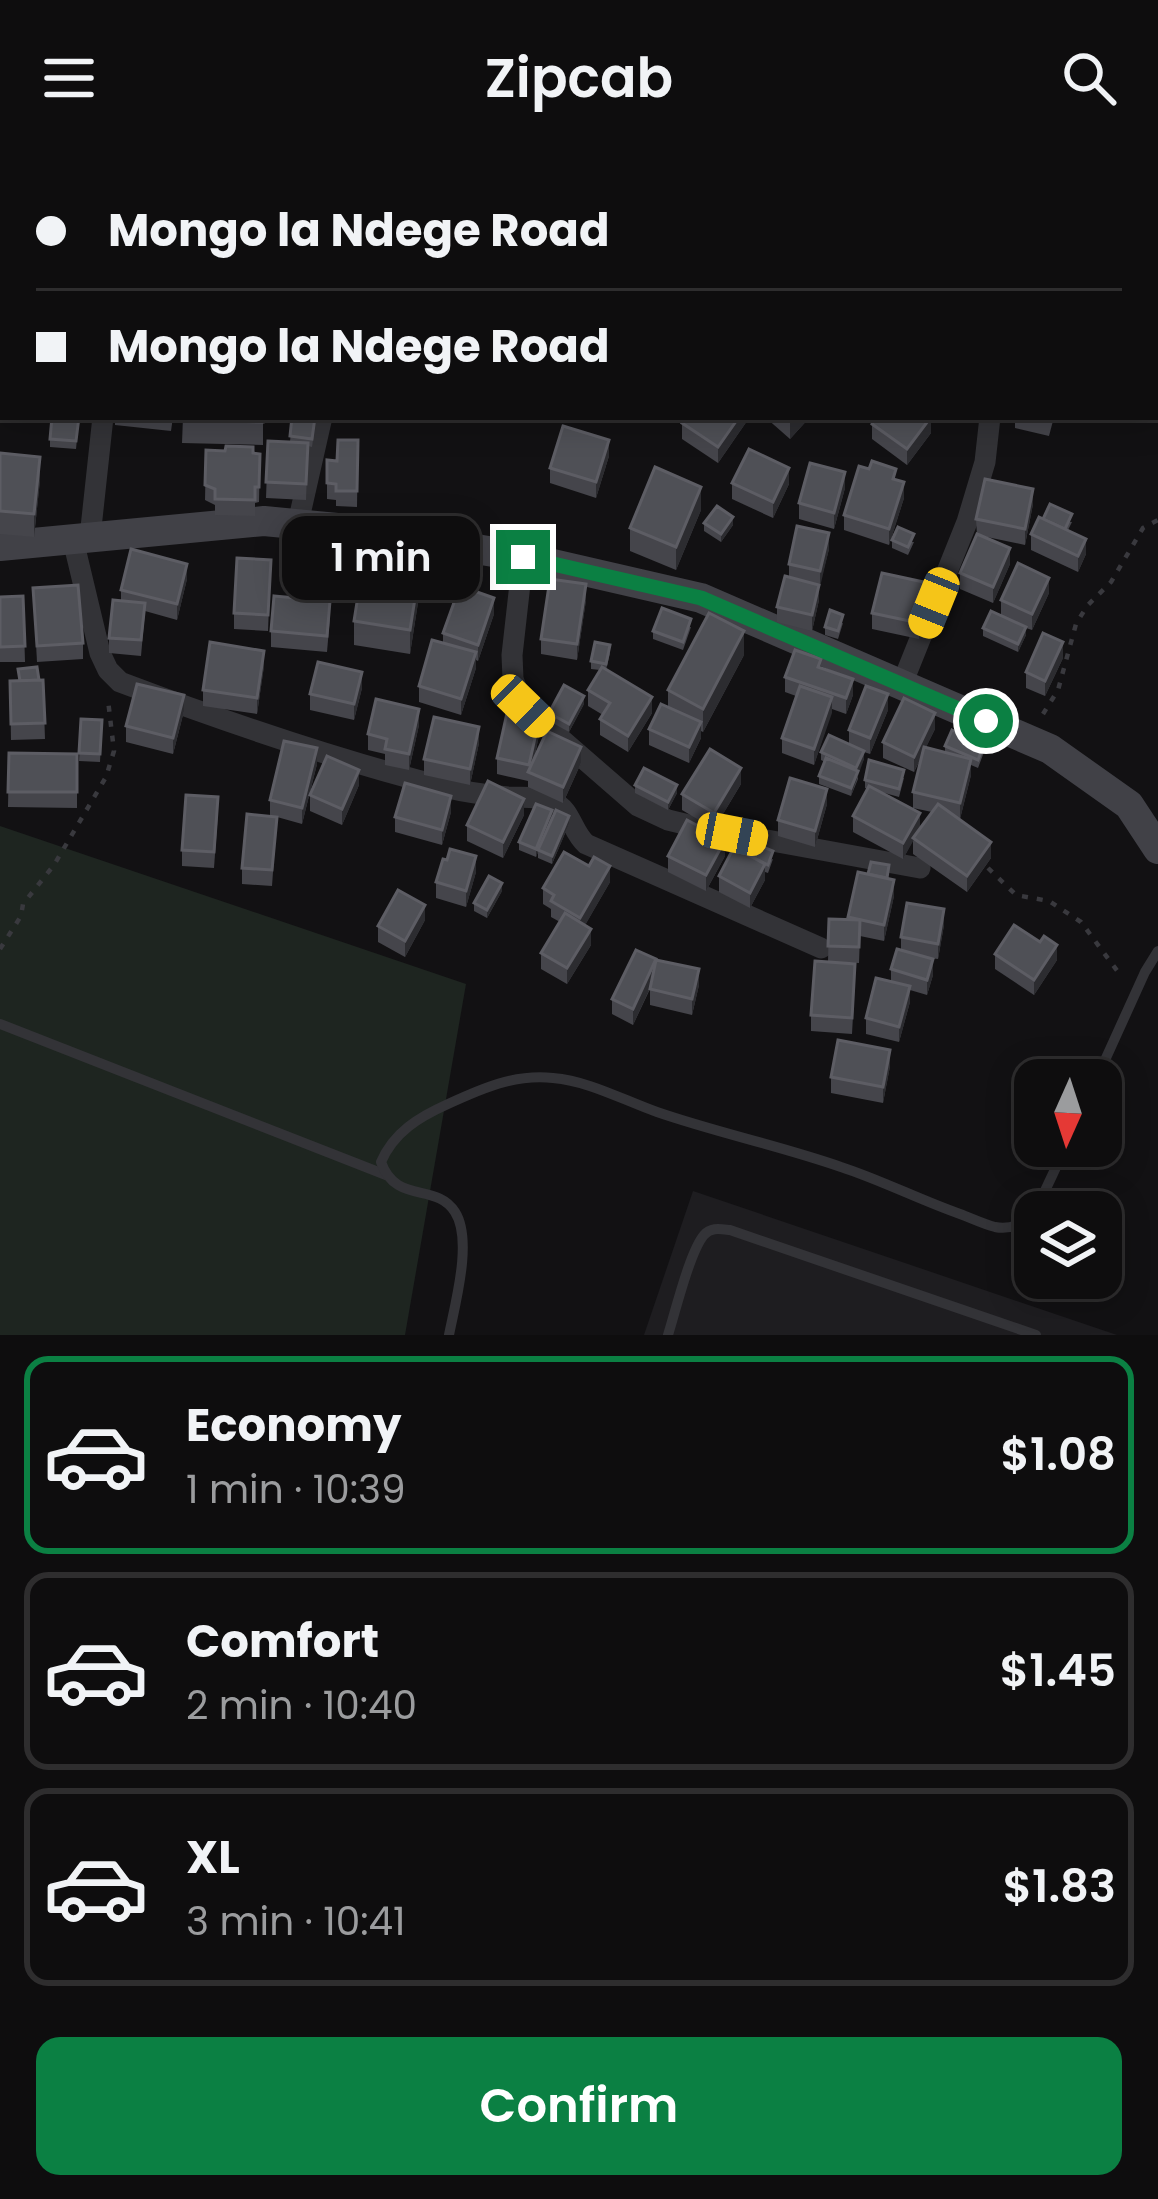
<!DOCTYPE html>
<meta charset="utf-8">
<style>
body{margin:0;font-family:Poppins,sans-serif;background:#1c1b1c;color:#f1f3f6;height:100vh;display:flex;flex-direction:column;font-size:45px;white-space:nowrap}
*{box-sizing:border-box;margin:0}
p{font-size:39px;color:#9b9c9e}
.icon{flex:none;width:66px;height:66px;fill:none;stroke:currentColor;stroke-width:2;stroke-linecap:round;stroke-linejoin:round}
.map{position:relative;height:1179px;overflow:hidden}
.details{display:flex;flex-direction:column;background:#0e0d0e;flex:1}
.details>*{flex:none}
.banner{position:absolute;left:0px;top:0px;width:1158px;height:264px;box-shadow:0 6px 30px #0003,0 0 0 3px #2e2d2e;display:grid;align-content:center;height:264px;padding:0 36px;background:#0e0d0e}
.needle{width:78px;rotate:183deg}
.controls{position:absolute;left:1014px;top:903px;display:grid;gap:24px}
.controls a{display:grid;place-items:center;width:108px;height:108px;border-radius:24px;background:#0e0d0e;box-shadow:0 6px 30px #0003,0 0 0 3px #2e2d2e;font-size:60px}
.end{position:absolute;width:54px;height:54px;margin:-27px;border:15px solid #0b8043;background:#fff;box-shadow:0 0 0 6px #fff}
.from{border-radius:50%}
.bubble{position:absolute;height:84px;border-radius:24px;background:#0e0d0e;box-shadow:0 6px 30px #0003,0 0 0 3px #2e2d2e;font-size:39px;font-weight:600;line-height:84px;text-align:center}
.car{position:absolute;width:36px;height:72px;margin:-36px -18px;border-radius:15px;box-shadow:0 0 9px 3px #0007;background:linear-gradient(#f5c518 24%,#345 0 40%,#f5c518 0 76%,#345 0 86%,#f5c518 0)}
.banner b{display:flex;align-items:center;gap:42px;height:114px;font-size:45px}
.banner b+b{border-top:3px solid #2e2d2e}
.banner i{width:30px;height:30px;background:#f1f3f6}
ul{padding:21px 0 0;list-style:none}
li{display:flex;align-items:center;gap:36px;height:198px;margin:0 24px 18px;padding:0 12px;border:6px solid #2e2d2e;border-radius:24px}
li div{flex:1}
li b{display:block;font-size:45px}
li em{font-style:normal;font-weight:600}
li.current{border-color:#0b8043}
li>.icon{width:108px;height:108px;stroke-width:1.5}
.action{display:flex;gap:24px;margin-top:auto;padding:24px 36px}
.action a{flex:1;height:138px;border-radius:24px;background:#0b8043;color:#fff;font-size:48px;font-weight:600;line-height:138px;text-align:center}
header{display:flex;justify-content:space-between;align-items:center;height:156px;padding:0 36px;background:#0e0d0e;font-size:54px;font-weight:600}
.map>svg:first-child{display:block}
</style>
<header><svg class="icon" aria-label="menu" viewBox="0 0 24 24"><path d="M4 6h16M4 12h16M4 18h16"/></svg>Zipcab<svg class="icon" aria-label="search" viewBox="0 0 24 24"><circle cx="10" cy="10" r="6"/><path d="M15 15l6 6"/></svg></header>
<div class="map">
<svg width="1158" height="1179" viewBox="0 0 1158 1179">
<rect width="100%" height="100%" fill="#121113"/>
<path fill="#1e1d20" d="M693,1035L1117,1179H644Z"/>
<path fill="#1e2520" d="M0,670L466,828L405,1179H0Z"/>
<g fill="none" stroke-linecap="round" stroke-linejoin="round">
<g stroke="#39393e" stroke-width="4.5" stroke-dasharray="6 9" stroke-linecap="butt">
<path d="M540,3L547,0"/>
<path d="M1043,558L1058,534L1076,468L1087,450L1111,426L1143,372L1158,364"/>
<path d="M988,712L1016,739L1049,745L1081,766L1121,820"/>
<path d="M0,793L21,760L23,748L54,709L106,621L114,595L108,544"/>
</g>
<g stroke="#333337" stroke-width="10">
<path d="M0,868L386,1019"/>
<path d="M1096,924L1145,816L1158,795"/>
<path d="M1035,1056L1066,990"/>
<path d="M449,1179C455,1148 473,1084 455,1056C436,1026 396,1049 381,1006C394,976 419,961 448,948C483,932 514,918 553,922C589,925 623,944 657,956C718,977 781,990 841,1011C881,1024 920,1044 960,1058C971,1062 983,1068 995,1071C1010,1074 1025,1068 1035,1056"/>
<path d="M668,1179C675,1157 690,1095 704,1079C711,1071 720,1073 730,1074L1036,1179"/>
</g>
<g stroke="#333337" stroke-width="21">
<path d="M310,0L314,3"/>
<path d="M922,0L930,3"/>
<path d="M81,3L85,0"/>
<path d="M1155,105L1158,106"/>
<path d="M0,174L3,175"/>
<path d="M298,367L322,261"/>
<path d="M90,381L103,261"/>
<path d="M73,384L100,497L108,514L120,526C226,566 333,603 444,631C465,636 486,639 508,641C523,642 539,640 553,646C571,653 572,676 586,688L821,792"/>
<path d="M523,401L512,499L513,523L523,550L638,650L668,664L701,672L920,712"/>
<path d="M902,528L967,366L985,306L990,261"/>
</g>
<path stroke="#414147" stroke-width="30" d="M0,390L264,365L369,375L523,401L701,442L1050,593L1129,649L1158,693"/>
</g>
<g fill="#45454b">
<path d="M0,0L65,3H3V57L0,56Z"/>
<rect x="376" y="0" width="45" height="3"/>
<path d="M454,0H484L482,3H459Z"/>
<path d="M79,261L76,293L50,291V283Z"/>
<path d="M115,261H173L171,275L115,269Z"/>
<path d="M183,261H263V289L182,287Z"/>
<path d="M292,261H316L312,291L308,290L306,344L266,342L268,285L290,286Z"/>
<path d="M747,261V265L718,307L682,283V267Z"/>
<path d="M765,261H810L790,283Z"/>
<path d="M1015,261H1054L1049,280L1015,272Z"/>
<path d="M872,268L931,277L907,309L872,283Z"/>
<path d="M358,284L357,351L336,350V344L327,343V304L337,305Z"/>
<path d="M206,294L260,298L259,346L255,347V360L215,359V349L205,344Z"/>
<path d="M0,297L40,324L34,381L0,378Z"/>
<path d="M609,300L596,342L550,327V312Z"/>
<path d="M896,323L904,342L889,389L844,374V359Z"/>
<path d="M732,327L789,328L773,362L732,343Z"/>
<path d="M845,332L834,373L799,363V347Z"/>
<path d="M1033,348L1025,389L982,380L1010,408L993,447L960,433V417L977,379L976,363Z"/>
<path d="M701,354L676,414L630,395V372Z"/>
<path d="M1043,363L1072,366L1068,374L1086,398L1078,416L1031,394V378Z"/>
<path d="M704,367L733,369L721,386L704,375Z"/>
<path d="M326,383L351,385L349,412L324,409Z"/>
<path d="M892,384L914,386L908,399L892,392Z"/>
<path d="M829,393L819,431V444L812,475L777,466V451L789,421V408Z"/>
<path d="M271,404L268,475L234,473V457Z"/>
<path d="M422,421L410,498L354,489V465Z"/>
<path d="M187,423L177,464L145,455L141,500L109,497V482L121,444V434Z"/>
<path d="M33,432L83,487V503L37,506Z"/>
<path d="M1049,437L1032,474L1026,472V479L1018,496L983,480V472L1001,459V444Z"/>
<path d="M23,440L25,506H0V441Z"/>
<path d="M928,443L919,483L872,473V457Z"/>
<path d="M586,444L577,504L541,498V483Z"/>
<path d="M494,458L478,505L476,504V512L461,559L419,546V530L443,487V477Z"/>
<path d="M330,461L327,496L271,491V475Z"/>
<path d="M843,467L838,483L825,479V471Z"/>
<path d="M691,471L683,494L653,483V475Z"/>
<path d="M610,497L606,514L652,557L628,596L600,579V563L603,559L588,550V534L600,514L591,513V505Z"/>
<path d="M744,499L703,576L701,575V582L689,607L649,589V573L668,551V534Z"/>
<path d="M1063,502L1045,540L1026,532V516Z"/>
<path d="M264,510L257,558L203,550V534Z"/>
<path d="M821,511L853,539L846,558L832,553L814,609L782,597V582L796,540L785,536V521Z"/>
<path d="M18,513L39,524H43L45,583L11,584L10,525H19Z"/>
<path d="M362,532L354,564L310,554V538Z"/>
<path d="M584,548L569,576L549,565V557Z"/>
<path d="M888,554L870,598L864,596V603L858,615V623L851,640L819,628V620L825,606L821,604V596L849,588V574Z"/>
<path d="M184,555L173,598L126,586V570Z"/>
<path d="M81,563L102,564L100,606L79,605Z"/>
<path d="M419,569L409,614L385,609V598L368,594V578Z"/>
<path d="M935,573L926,591L945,596V590L984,596L978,612L971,609V619L960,663L991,702L967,736L913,698V684L903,703L853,676V660L868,633L865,632V624L904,622L899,641L881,636L919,673L932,656L913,652V636L922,600L914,616L883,602V586Z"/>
<path d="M539,579L534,604L581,607L563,647L528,631V625L497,618V602Z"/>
<path d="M479,587L470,629L424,619V603Z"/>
<path d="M9,597L77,598V652L8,651Z"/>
<path d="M317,608L302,668L277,661L272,730L242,728V712L270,659V644Z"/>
<path d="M741,628L714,673L682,654V638Z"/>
<path d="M359,629L342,669L310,655V639Z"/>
<path d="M635,629L677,637L668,654L635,637Z"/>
<path d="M827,648L815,691L778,680V664Z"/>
<path d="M451,656L442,689L395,676V661Z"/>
<path d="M218,657L214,712L182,710V694Z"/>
<path d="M524,659L503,702L467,685V669Z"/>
<path d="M552,662L569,668L552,708L538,702V696L536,701L519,694V686Z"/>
<path d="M668,700H725L706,735L668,716Z"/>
<path d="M773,703L768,717L765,716V724L750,752L719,736V720Z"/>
<path d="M447,704L476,716L466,751L436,742V726Z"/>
<path d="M858,716L888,723L894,740L884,785L860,780L859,807L838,806L855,823L852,878L811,875V859L828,806L829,763L848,764Z"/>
<path d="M610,726L585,769L591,789L567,828L541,813V797L560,766L551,761V753L543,748V732Z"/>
<path d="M502,735L487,762L474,755V747Z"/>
<path d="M425,764L405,801L378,786V770Z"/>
<path d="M944,769L938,803L930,802L933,819L927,839L910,834V846L899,886L866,878V862L891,826V813L901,794V781Z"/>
<path d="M636,794L699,829L692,859L650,849V833L633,869L612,858V843Z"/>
<path d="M995,798L1057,804L1034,839L995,813Z"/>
<path d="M890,910L883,947L831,937V921Z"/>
</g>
<g fill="#2c2c30">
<path d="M739,261H747V265L718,307V291Z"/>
<path d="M796,261H810L790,283V267Z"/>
<path d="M931,261V277L907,309V293Z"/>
<path d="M609,284V300L596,342V326Z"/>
<path d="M40,301V324L34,381V358Z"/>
<path d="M789,312V328L773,362V346Z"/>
<path d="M845,316V332L834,373V357Z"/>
<path d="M904,326V342L889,389V373Z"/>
<path d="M701,331V354L676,414V391Z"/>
<path d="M1033,333V348L1025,389V373Z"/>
<path d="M733,361V369L721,386V378Z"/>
<path d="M829,377V393L820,431V415Z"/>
<path d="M1086,383V398L1078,416V400Z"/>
<path d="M1010,392V408L993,447V431Z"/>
<path d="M422,398V421L410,498V474Z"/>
<path d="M187,408V423L177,464V448Z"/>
<path d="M1049,422V437L1032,474V458Z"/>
<path d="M928,427V443L919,483V467Z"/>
<path d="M586,428V444L577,504V488Z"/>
<path d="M819,429V444L812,475V459Z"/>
<path d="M494,442V458L478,505V489Z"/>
<path d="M1026,471V479L1018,496V488Z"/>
<path d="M744,475V499L703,576V553Z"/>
<path d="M1063,486V502L1045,540V525Z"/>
<path d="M264,495V510L257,558V542Z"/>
<path d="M476,496V512L461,559V543Z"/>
<path d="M362,516V532L354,564V548Z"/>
<path d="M853,523V539L846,558V542Z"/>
<path d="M888,538V554L870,598V582Z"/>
<path d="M184,539V555L173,598V582Z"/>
<path d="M584,540V548L569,576V568Z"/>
<path d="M652,541V557L628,596V580Z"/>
<path d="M832,541V557L814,609V593Z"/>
<path d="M419,553V569L409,614V598Z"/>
<path d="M935,557V573L914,616V601Z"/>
<path d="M539,564V579L531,617L529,616V609Z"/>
<path d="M701,566V582L689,607V591Z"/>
<path d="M479,571V587L470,629V613Z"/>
<path d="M581,591V607L563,647V631Z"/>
<path d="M317,592V608L302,668V652Z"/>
<path d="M864,595V603L851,640L856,612Z"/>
<path d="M971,603V619L960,663V647Z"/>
<path d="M741,612V628L714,673V657Z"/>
<path d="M359,614V629L342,669V653Z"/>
<path d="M677,629V637L668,654V646Z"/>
<path d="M827,633V648L815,691V675Z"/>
<path d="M451,640V656L442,689V674Z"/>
<path d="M524,643V659L503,702V686Z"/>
<path d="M552,654V662L536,701V693Z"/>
<path d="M920,657V673L903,703V687Z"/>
<path d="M569,660V668L552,708V700Z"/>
<path d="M725,684V700L706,735V719Z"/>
<path d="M991,686V702L967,736V720Z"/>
<path d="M476,700V716L466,751V735Z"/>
<path d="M765,708V724L750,752V737Z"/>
<path d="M610,710V726L580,778V762Z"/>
<path d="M894,724V740L884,785V769Z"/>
<path d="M502,727V735L487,762V754Z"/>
<path d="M425,749V764L405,801V785Z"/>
<path d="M944,753V769L938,803V788Z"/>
<path d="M591,773V789L567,828V812Z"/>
<path d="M1057,789V804L1034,839V824Z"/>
<path d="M656,803V819L633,869V853Z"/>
<path d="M933,803V819L927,839V824Z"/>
<path d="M699,813V829L692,859V843Z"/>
<path d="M910,830V846L899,886V871Z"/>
<path d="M890,894V910L883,947V931Z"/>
</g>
<g fill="#4f5056" stroke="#5d5d64" stroke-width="3">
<path d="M0,0H65L64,3H3V33H0Z"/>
<path d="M135,0H180L179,3H133Z"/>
<path d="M392,0H417L416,3H402Z"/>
<path d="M978,0H1004V3H977Z"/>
<path d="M0,96H3V144L0,143Z"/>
<path d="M1155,128L1158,129V147L1155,153Z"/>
<path d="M52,261H79L76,285L50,283Z"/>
<path d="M183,261H263V266L182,264Z"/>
<path d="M292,261H315L312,283L290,280Z"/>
<path d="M686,261H739L718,291L682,267Z"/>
<path d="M876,261H931L907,293L872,268Z"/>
<path d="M563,270L609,284L596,326L550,312Z"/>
<path d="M338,284H358L357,335H336V328L327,327V304L337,305Z"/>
<path d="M268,285L308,287L306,328L266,326Z"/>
<path d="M226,290L253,291V297L260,298L259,331H255V344L215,343V333L205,329L206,294L225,295Z"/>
<path d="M749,293L789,312L773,346L732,327Z"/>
<path d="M0,297L40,301L34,358L0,355Z"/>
<path d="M872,305L896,313L893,323L904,326L889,373L844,359L859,310L869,313Z"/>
<path d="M810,307L845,316L834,357L799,347Z"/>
<path d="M655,311L701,331L676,391L630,372Z"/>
<path d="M985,323L1033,333L1025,373L976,363Z"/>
<path d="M1050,348L1072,358L1065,373L1043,363Z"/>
<path d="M717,350L733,361L721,378L704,367Z"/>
<path d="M1039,361L1086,383L1078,400L1031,378Z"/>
<path d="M797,370L829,377L820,415L789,408Z"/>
<path d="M898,371L914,378L908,391L892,384Z"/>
<path d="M977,378L1010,392L993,431L960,417Z"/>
<path d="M326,383L351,385L349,404L324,401Z"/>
<path d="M366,390L422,398L410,474L354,465Z"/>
<path d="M131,393L187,408L177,448L121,434Z"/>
<path d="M237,402L271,404L268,459L234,457Z"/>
<path d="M1018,407L1049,422L1032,458L1001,444Z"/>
<path d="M882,417L928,427L919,467L872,457Z"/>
<path d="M785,420L819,429L812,459L777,451Z"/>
<path d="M550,423L586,428L577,488L541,483Z"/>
<path d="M78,429L83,487L37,490L33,432Z"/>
<path d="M460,430L494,442L478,489L443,477Z"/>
<path d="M23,440L25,490L0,491V441Z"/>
<path d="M274,440L330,445L327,480L271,475Z"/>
<path d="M113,444L145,447L141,484L109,482Z"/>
<path d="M662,452L691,463L683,486L653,475Z"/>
<path d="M830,454L843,459L838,475L825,471Z"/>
<path d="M991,455L1026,471L1018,488L983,472Z"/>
<path d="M709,457L744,475L703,553L668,534Z"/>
<path d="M1043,477L1063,486L1045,525L1026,516Z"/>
<path d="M432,484L476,496L461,543L419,530Z"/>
<path d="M210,486L264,495L257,542L203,534Z"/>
<path d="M595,486L610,489L606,508L591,505Z"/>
<path d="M795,494L821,503L818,511L853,523L846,542L785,521Z"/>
<path d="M318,506L362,516L354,548L310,538Z"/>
<path d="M37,511L39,524L20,525L18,513Z"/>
<path d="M602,511L652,541L628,580L600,563L610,547L588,534Z"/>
<path d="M43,524L45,567L11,568L10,525Z"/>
<path d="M137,528L184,539L173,582L126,570Z"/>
<path d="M564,529L584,540L569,568L549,557Z"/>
<path d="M800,530L832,541L814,593L782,582Z"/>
<path d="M866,530L888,538L870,582L849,574Z"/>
<path d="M904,542L935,557L914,601L883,586Z"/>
<path d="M376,543L419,553L409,598L385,593L387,583L368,578Z"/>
<path d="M661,548L701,566L689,591L649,573Z"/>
<path d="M507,557L539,564L529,609L497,602Z"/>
<path d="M434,561L479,571L470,613L424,603Z"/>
<path d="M81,563L102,564L100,598L79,597Z"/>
<path d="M952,574L984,588L978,604L945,590Z"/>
<path d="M547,575L581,591L563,631L528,616Z"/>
<path d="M829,579L864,595L856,612L821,596Z"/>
<path d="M284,585L317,592L302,652L270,644Z"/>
<path d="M924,591L971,603L960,647L913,636Z"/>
<path d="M710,593L741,612L714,657L682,638Z"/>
<path d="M9,597L77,598V636H8Z"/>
<path d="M327,600L359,614L342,653L310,639Z"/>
<path d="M826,602L858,615L851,632L819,620Z"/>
<path d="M869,604L904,614L899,633L865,624Z"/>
<path d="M644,612L677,629L668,646L635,629Z"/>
<path d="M790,622L827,633L815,675L778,664Z"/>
<path d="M488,625L524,643L503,686L467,669Z"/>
<path d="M405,627L451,640L442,674L395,661Z"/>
<path d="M869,630L920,657L903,687L853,660Z"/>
<path d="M186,639L218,641L214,696L182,694Z"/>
<path d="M536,648L552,654L536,693L519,686Z"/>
<path d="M938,648L991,686L967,720L913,682Z"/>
<path d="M556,654L569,660L552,700L538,694Z"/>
<path d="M247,658L277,661L272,714L242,712Z"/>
<path d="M687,664L725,684L706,719L668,700Z"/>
<path d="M738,681L773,695L768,709L734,692Z"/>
<path d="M734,691L765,708L750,737L719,720Z"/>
<path d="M450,693L476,700L466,735L436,726L443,703L447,704Z"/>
<path d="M564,696L589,710L594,701L610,710L580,762L551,745L554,739L543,732Z"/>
<path d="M871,706L889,709L887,722L868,718Z"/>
<path d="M858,716L894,724L884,769L848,761Z"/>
<path d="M489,720L502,727L487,754L474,747Z"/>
<path d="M398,734L425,749L405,785L378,770Z"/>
<path d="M907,747L944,753L938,788L901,781Z"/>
<path d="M565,757L591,773L567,812L541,797Z"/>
<path d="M829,763L860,764L859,791L828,790Z"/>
<path d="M1014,769L1040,786L1044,780L1057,789L1034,824L995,798Z"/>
<path d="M897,793L933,803L927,824L891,813Z"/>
<path d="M636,794L656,803L633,853L612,843Z"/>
<path d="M656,804L699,813L692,843L650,833Z"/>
<path d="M815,805L855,808L852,862L811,859Z"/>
<path d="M876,822L910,830L899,871L866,862Z"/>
<path d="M838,884L890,894L883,931L831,921Z"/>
</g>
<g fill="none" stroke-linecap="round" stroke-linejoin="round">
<path stroke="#0b8043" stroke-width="15" d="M523,401L701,442L986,565"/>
</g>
</svg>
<div class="controls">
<a><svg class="needle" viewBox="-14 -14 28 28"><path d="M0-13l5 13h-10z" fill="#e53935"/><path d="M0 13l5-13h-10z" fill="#9b9c9e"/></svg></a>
<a><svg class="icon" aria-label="layers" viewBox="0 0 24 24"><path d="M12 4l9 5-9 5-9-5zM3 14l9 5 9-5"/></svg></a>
</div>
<i class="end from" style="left:986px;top:565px"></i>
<i class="end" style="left:523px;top:401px"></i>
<div class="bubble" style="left:282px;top:360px;width:198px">1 min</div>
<i class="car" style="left:934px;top:447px;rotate:202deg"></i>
<i class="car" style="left:523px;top:550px;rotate:134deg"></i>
<i class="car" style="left:732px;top:678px;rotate:101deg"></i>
<div class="banner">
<b><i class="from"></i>Mongo la Ndege Road</b>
<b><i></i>Mongo la Ndege Road</b>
</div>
</div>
<section class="details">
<ul>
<li class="current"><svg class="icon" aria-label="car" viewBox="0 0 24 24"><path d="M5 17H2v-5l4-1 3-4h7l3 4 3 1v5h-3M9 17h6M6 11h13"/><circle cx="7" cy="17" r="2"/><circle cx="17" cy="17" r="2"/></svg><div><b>Economy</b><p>1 min · 10:39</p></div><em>$1.08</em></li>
<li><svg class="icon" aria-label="car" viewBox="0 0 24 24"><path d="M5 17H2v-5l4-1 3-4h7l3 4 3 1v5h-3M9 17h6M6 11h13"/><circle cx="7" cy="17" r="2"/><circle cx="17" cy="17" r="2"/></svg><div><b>Comfort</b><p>2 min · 10:40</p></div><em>$1.45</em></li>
<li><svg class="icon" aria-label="car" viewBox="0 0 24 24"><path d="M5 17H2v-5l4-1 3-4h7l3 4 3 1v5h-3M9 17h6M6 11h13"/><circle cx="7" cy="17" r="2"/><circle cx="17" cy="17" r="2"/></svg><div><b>XL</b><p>3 min · 10:41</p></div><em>$1.83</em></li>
</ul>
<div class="action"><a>Confirm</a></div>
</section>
